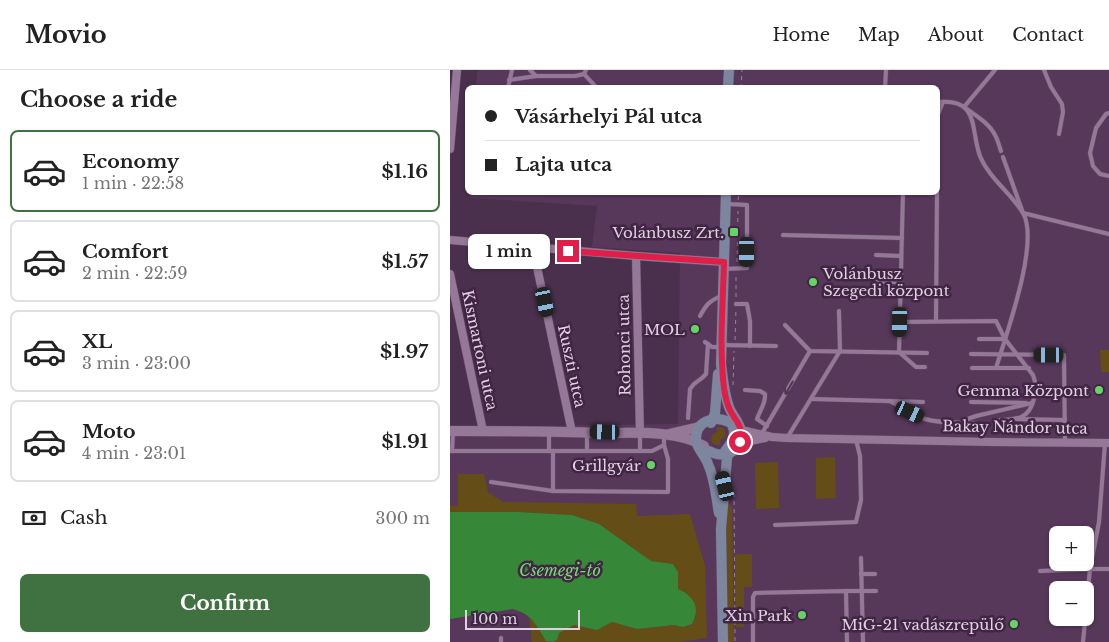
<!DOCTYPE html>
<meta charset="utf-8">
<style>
body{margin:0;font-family:"Libre Baskerville",serif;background:#f6f6f6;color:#222;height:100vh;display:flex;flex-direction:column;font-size:19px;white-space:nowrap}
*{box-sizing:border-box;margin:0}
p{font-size:16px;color:#767676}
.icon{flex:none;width:28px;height:28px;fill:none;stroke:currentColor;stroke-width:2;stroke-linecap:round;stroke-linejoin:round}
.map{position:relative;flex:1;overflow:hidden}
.details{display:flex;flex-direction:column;background:#fff;width:450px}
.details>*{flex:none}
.guide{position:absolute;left:15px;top:15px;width:475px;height:110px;border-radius:8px;box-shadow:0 1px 4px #0004;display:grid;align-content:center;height:110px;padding:0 20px;background:#fff}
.fabs{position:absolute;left:599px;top:456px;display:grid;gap:10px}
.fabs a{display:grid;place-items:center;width:45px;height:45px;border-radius:8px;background:#fff;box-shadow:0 1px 4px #0004;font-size:25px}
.scale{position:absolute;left:15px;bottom:12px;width:115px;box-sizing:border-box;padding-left:5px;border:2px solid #e0d0e2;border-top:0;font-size:14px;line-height:18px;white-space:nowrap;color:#e0d0e2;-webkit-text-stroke:4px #402642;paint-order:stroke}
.end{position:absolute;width:22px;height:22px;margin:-11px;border:6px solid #e11d48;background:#fff;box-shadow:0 0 0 2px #fff}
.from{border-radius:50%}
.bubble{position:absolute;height:35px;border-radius:8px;background:#fff;box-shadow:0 1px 4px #0004;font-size:16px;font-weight:700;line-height:35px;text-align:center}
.car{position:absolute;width:15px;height:30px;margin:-15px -8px;border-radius:6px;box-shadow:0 0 4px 1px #0007;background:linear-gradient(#222 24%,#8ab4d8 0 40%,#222 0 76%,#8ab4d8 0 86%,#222 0)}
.guide b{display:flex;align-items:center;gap:18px;height:48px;font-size:19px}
.guide b+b{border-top:1px solid #e0e0e0}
.guide i{width:12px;height:12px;background:#222}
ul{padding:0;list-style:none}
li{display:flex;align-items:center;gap:15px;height:82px;margin:0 10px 8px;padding:0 10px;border:2px solid #e0e0e0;border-radius:8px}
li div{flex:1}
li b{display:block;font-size:19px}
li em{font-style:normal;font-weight:700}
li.selected{border-color:#407241}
li>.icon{width:45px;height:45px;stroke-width:1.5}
h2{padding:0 20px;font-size:22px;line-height:60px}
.pay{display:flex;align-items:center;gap:12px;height:55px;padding:0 20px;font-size:19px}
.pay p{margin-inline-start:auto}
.primary-button{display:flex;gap:10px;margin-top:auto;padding:10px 20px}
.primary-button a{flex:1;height:58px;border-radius:8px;background:#407241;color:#fff;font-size:20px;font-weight:700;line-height:58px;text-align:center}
header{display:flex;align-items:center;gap:30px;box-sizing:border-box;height:70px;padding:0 25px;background:#fff;border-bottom:1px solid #e0e0e0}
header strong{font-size:24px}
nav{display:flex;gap:28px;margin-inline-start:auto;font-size:18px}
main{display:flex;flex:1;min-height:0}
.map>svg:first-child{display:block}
</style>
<header>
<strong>Movio</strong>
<nav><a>Home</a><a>Map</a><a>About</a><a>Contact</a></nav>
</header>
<main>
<section class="details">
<h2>Choose a ride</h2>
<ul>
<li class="selected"><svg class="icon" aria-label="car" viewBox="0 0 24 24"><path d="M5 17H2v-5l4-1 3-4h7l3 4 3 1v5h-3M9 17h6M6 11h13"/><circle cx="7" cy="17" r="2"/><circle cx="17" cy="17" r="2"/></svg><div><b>Economy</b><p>1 min · 22:58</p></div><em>$1.16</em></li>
<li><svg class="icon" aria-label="car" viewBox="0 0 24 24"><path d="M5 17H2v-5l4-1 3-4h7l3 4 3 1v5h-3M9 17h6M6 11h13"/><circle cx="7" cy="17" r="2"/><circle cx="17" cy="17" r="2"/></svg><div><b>Comfort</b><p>2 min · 22:59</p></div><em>$1.57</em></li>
<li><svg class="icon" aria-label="car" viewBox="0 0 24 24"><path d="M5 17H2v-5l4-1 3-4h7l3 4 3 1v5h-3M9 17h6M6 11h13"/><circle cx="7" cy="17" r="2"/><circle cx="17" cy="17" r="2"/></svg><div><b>XL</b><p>3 min · 23:00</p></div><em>$1.97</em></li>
<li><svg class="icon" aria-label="car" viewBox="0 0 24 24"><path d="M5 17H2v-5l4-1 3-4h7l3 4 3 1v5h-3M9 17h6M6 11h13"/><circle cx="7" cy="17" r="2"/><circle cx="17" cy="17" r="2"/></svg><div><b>Moto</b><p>4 min · 23:01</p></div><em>$1.91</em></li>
</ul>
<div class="pay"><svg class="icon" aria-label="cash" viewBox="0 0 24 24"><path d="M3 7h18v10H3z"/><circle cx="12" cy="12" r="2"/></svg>Cash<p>300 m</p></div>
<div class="primary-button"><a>Confirm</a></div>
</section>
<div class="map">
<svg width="659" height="572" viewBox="0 0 659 572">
<rect width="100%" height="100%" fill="#4a304d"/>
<path fill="#57385a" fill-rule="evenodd" d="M29,0H659V572H0V357L228,354L230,183L142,177L147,136L21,128V123L488,122V18L26,17L27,3ZM608,465H635V492H608ZM608,520H635V548H608Z"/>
<g fill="#654d17">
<path d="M650,280H659V302H651Z"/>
<path d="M267,357L274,358L276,364L274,368L270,370V375H266L262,373L261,369L263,364L267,362Z"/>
<path d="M385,387L386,428L366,429V388Z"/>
<path d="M328,392L329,438L306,439L305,393Z"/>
<path d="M8,404H34L38,422L53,432L186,434L187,446L240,444L255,496L257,568L230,572H103L107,570L108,563L124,555L147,560L162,552L187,559L224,555L234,557L242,554L246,547L245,535L228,519V502L223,494L201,491L149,454L122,445L67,442H0V436H8Z"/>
<path d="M276,433L280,435L282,438L284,572H276L274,456Z"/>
<path d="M288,484H302V517H294V557H286L285,485Z"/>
<path d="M79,546L83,549L96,571L99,572H82Z"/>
</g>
<path fill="#368738" d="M0,442H68L122,445L149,454L201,491L223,494L228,502V519C244,526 251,538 242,554L233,557L224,555L187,559L162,552L147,560L124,555L109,563L107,570L103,572L96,571C86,555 83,545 63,539L0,549Z"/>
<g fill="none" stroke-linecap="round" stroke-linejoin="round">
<defs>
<g id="service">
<path d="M80,0L86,6H125L134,4L136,0"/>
<path d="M545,0L514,37C525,45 539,53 545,65C548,70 549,76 551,81"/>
<path d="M594,0L601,17L612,34L613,42L609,64"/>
<path d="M134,4L147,18"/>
<path d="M59,10L86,6"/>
<path d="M58,18L62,0"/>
<path d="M435,18L436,0"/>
<path d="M488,32C530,28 520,59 530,86C539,108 561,123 573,143C590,172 556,265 546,298"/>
<path d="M659,43L656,44L646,58L640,83L643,96L650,104L659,106"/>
<path d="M488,44L493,32"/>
<path d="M553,87L573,143L659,164"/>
<path d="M453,122L449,282L466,297H475"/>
<path d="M333,165L452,168"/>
<path d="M426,185L451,186"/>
<path d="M274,199L297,198V135L278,134"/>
<path d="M427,212H450"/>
<path d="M286,234H297L300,251V276"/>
<path d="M250,246C256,235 259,231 271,226"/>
<path d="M486,251L487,122"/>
<path d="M450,252L546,251L555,269L583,305C588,317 585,341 571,347C563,350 553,350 544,351"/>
<path d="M335,255L360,281L477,283"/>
<path d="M529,269H555"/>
<path d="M255,272L262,277H271"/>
<path d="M273,275L326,276"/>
<path d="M521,284L614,285L615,373"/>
<path d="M522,298H579"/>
<path d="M295,320L310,321L315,324C316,333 310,340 307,349L317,356"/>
<path d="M362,329L473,332"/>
<path d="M440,331C451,337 462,345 475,349C491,354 509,352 525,353"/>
<path d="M521,332L576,333"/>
<path d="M238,348L240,319L244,314L252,308L256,304L258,274"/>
<path d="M567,349L615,350"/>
<path d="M512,351L526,346L582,333"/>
<path d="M99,363V381"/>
<path d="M311,365L360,281"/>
<path d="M337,368L390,281L389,241"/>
<path d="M0,381H202L214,375V365"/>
<path d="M2,381L3,363"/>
<path d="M137,381V363"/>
<path d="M190,381V364"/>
<path d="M41,412L103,421L218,422V389L214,375"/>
<path d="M103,421V381"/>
<path d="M325,455L406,452L411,430L410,386L406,370"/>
<path d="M411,488L413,572"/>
<path d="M590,501L640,499H659"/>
<path d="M411,504H425"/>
<path d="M396,521H426"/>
<path d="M396,555H412"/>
<path d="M51,568V572"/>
<path d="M303,572V527L305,523L396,521L397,572"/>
<path d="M633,572L640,499L649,452L655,373"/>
</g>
<g id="minor">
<path d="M0,79L7,0"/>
<path d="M0,170L186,186L274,192"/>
<path d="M83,178L122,362"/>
<path d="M186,186L190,364"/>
<path d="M0,204L33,361"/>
<path d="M287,359L322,367L337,368L543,372L659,373"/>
<path d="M288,375L305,370L315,368"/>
</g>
<g id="tertiary">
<path d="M0,361C52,361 104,361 156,363C186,363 227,360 254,376"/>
<path d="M219,364L249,357"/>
</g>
<g id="secondary">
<path d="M278,18L279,0"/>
<path d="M261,353L265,343L268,304"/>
<path d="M259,381C274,390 293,381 291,362C290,352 282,346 279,337C274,324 273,309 271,294L276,122"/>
<path d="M273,384C280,375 288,366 282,355"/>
<path d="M269,443C266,427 265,409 258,394C255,385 247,379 246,370C245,351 264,345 279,352"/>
<path d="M273,572L271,459L277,388L279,383"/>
</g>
</defs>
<use href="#service" stroke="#654e67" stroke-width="5"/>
<use href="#minor" stroke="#654e67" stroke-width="9"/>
<use href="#tertiary" stroke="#654e67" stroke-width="11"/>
<use href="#secondary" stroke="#654e67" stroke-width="11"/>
<g stroke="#98839a" stroke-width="1" stroke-dasharray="4 4" stroke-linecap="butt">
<path d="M291,18L292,0"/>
<path d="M288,130L289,122"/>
<path d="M287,192L288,141"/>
<path d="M286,227V204"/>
<path d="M285,270L286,239"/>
<path d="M283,315L284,281"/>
<path d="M284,423L285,572"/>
</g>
<use href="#service" stroke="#957797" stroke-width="4"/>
<use href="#minor" stroke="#957797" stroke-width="8"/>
<use href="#tertiary" stroke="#957797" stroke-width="10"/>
<use href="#secondary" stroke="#7e869f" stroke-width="10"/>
</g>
<defs><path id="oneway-shaft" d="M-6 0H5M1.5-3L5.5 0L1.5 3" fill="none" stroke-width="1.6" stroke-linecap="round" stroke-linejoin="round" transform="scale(1.25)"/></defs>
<use stroke="#513653" href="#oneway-shaft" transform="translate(339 318) rotate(120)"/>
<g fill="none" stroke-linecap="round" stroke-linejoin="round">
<path stroke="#e11d48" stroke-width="6" d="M118,181L274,192C273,234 269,276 274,318C275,325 277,334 280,340C286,352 294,356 290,372"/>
</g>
<g fill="#65d467" stroke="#402642" stroke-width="2">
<rect x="279" y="157" width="10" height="10" rx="2.5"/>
<circle cx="363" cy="212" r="5"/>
<circle cx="245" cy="259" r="5"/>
<circle cx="649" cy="320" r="5"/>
<circle cx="201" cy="395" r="5"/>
<circle cx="352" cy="545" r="5"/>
<circle cx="564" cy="554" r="5"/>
</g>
<g text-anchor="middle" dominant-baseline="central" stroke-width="5" stroke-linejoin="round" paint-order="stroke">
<g font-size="15" fill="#e0d0e2" stroke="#402642" text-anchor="end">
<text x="274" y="162">Volánbusz Zrt.</text>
<text x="373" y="203" text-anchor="start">Volánbusz<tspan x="373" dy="17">Szegedi központ</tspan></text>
<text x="235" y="259">MOL</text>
<text x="639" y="320">Gemma Központ</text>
<text x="191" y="395">Grillgyár</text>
<text x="342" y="545">Xin Park</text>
<text x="554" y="554">MiG-21 vadászrepülő</text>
</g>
<g font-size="15" fill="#e0d0e2" stroke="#402642">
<text transform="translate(174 275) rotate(-91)">Rohonci utca</text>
<text transform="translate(30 280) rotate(78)">Kismartoni utca</text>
<text transform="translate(122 296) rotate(78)">Ruszti utca</text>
<text transform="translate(565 357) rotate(1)">Bakay Nándor utca</text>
</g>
<g font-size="16" font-style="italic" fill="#74db75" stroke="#402642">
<text x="110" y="500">Csemegi-tó</text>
</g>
</g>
</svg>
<div class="fabs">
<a>+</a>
<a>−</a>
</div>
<div class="scale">100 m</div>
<i class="end from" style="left:290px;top:372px"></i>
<i class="end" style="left:118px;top:181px"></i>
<div class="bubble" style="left:18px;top:164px;width:82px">1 min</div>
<i class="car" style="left:297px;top:182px;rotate:180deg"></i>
<i class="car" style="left:95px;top:232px;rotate:168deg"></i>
<i class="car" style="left:450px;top:252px;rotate:181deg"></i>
<i class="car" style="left:599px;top:285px;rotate:270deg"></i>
<i class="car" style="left:460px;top:342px;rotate:115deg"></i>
<i class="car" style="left:155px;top:362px;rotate:271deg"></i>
<i class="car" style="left:275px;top:416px;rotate:347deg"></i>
<div class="guide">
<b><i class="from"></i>Vásárhelyi Pál utca</b>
<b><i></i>Lajta utca</b>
</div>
</div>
</main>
